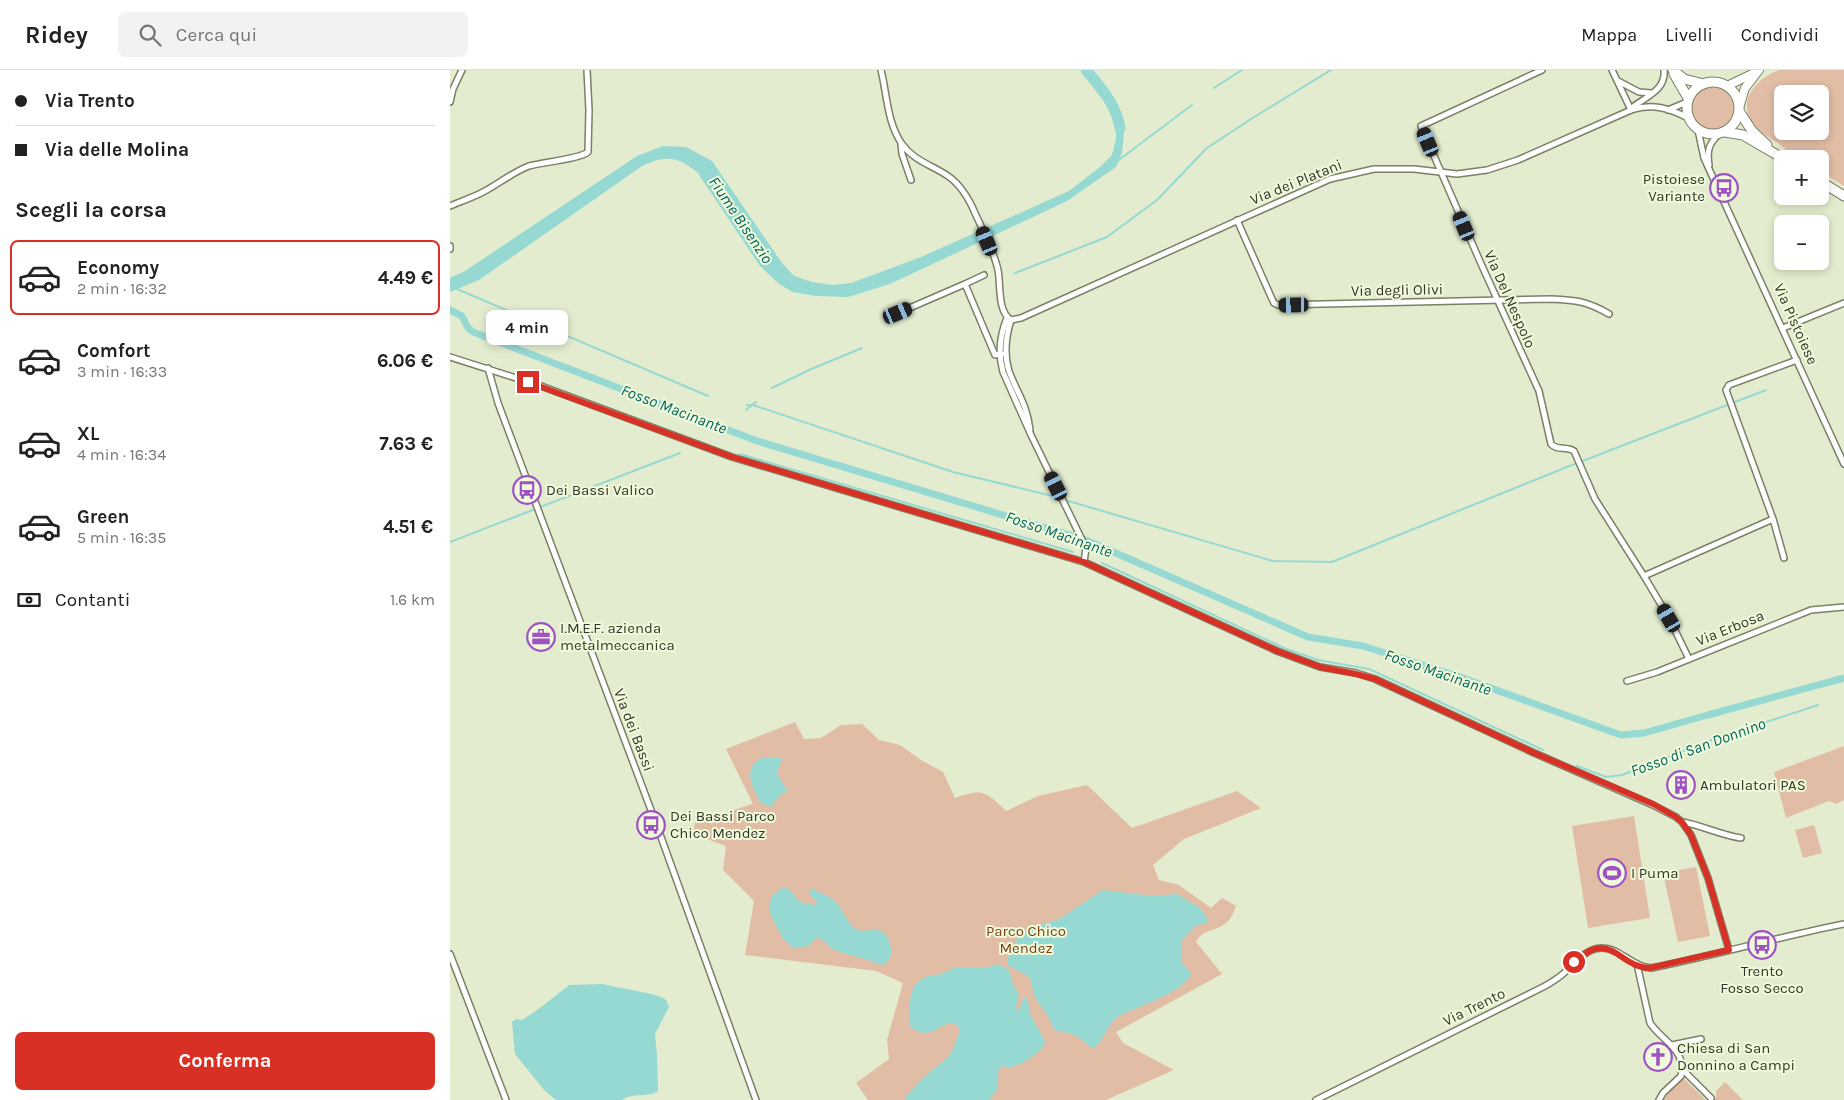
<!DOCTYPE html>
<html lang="it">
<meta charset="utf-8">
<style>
body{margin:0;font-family:Karla,sans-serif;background:#f2f2f2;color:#222;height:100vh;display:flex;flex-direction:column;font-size:19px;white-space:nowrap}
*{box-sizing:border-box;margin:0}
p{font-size:16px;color:#767676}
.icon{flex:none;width:28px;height:28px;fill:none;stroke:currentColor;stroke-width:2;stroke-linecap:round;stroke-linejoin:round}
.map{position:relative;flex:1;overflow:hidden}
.details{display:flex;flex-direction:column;background:#fff;width:450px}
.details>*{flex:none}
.hud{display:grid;align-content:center;height:110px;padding:0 15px;background:#fff}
.buttons{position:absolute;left:1324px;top:15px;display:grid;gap:10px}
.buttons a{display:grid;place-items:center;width:55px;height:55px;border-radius:8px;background:#fff;box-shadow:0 2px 8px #0003;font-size:25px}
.end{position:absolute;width:22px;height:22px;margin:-11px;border:6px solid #d93025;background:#fff;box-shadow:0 0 0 2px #fff}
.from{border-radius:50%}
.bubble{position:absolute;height:35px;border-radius:8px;background:#fff;box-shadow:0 2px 8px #0003;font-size:16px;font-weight:700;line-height:35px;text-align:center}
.car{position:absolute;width:15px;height:30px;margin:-15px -8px;border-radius:6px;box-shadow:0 0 4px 1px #0007;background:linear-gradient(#222 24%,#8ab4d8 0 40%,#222 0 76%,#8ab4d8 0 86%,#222 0)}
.hud b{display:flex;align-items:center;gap:18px;height:48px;font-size:19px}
.hud b+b{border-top:1px solid #e0e0e0}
.hud i{width:12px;height:12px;background:#222}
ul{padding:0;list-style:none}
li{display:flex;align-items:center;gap:15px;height:75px;margin:0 10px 8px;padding:0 5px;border:2px solid transparent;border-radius:8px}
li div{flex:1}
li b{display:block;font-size:19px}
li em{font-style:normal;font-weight:700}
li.selected{border-color:#d93025}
li>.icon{width:45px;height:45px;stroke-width:1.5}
h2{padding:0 15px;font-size:22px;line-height:60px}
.pay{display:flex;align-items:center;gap:12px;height:55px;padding:0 15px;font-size:19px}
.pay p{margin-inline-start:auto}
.action{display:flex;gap:10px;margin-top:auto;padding:10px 15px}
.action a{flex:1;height:58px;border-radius:8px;background:#d93025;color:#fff;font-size:20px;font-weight:700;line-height:58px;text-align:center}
header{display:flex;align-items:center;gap:30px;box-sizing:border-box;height:70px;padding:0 25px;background:#fff;border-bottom:1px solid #e0e0e0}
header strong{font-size:24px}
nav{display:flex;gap:28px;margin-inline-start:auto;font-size:18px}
.search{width:350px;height:45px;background:#f2f2f2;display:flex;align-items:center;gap:12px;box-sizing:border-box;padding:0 18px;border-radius:8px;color:#767676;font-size:19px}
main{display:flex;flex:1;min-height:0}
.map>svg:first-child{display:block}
</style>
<header>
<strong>Ridey</strong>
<div class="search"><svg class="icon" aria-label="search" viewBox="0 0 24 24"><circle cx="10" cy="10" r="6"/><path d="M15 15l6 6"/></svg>Cerca qui</div>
<nav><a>Mappa</a><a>Livelli</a><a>Condividi</a></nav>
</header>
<main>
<section class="details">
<div class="hud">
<b><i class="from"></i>Via Trento</b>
<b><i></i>Via delle Molina</b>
</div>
<h2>Scegli la corsa</h2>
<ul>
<li class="selected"><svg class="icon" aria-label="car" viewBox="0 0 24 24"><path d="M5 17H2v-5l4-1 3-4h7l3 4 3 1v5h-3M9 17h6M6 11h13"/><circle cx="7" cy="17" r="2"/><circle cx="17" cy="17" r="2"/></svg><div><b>Economy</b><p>2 min · 16:32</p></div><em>4.49 €</em></li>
<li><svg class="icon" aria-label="car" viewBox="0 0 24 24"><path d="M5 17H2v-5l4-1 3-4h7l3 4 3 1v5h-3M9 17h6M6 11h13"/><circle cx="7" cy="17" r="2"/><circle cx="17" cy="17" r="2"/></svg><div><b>Comfort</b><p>3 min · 16:33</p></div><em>6.06 €</em></li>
<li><svg class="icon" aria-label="car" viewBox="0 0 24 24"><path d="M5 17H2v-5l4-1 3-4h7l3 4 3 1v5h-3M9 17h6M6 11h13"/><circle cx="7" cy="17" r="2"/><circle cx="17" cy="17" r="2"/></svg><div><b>XL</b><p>4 min · 16:34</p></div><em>7.63 €</em></li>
<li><svg class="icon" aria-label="car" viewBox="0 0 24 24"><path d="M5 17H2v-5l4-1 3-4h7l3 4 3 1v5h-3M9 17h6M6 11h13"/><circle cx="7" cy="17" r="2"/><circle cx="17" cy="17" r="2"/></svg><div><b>Green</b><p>5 min · 16:35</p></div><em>4.51 €</em></li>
</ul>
<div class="pay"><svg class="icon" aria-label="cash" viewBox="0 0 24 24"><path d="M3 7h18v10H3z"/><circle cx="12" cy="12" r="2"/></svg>Contanti<p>1.6 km</p></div>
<div class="action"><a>Conferma</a></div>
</section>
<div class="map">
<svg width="1394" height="1030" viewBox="0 0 1394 1030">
<rect width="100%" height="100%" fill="#e3ecce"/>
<g fill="#e2bda5" fill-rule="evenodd">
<path d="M1329,0H1394V116L1370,101V89C1364,89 1356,90 1350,89C1343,87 1334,78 1328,73C1318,67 1304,59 1299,48C1290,25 1310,7 1329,0ZM1332,24H1370V61H1332Z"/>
<circle cx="1263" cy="38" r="21"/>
<path d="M345,652L354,669L371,668L391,655L412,654L429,670L450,675L471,690L493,702L505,728C533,719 534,720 556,741L588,726L637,715L682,758L787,721L811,738L734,769L703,795L709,810L729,815L761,838L772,828L786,836C776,867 756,853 746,872L772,904L666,962L673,973L724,1000L656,1030H418L406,1013L439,989L437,970L453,913L426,901L295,885L304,831L273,800L276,776L243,764L245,752L303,734L276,679Z"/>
<path d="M1394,676V730L1386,734L1379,731L1336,748L1324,702Z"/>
<path d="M1184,746L1200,848L1138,858L1122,756Z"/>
<path d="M1364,755L1372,783L1353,788L1345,760Z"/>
<path d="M1246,797L1260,866L1228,872L1213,803Z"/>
<path d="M1232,1007L1256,1030H1213Z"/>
<path d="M1275,1012L1293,1030H1264L1266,1028V1021Z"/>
</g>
<g fill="#96d9d3">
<path d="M672,44L674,65L672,83L666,97L617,131L440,214L398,227L366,226L343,222L329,214L310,196L247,102C227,86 215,85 192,96L29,210L0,222V208L15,201L187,86L213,76L236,77L262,91L332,193L344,206L362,212L382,215L401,213L471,187L619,121L651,96L662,85L666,69V57L663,45Z"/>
<path d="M313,687L332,688L327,703L334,716L338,720L329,726L321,737L311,733C302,716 291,699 313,687Z"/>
<path d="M333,817L340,820L350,832L365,835L367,832L359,823L361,818C368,822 379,826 385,831C393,839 396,853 406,859C414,864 424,856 433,862C439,866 440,876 442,883L438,891L432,895C424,892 416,889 408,887C393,883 382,882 372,869L366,868L359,876L343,878L333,869L321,846L319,836L322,826Z"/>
<path d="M653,820L703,826L727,824L750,838L758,849L757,853L745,856L732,870V893L741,903C736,922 686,937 669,946C657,952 653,976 642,978C627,966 625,963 607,961L602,956L598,946L584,926L581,910L576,905L558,895L557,890L571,861L609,849Z"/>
<path d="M548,894L559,900L563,914L569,925L566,937L567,941L569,940L574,927H577L580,944L595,971L594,976C587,984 575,993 564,996C559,998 553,996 549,997L547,1020L539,1030H456V1026L472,1009L498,987L503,979L510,960C497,938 483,978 460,956L459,933L464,916L469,911L478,906L491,904L504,898H534Z"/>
<path d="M153,914C165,918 210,923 216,930C217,932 218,935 219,937L205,964L207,985L208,1021C198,1028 183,1022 172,1030H106L94,1020L65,984L62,952L66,949L72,950L90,938L119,915Z"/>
</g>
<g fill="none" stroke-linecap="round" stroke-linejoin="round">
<g stroke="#96d9d3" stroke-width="2">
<path d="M764,18L792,0"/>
<path d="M666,92L742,35"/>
<path d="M565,203L657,167L707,130L757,78L801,49L881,0"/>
<path d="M7,219L258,326"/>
<path d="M322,318L359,300L412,278"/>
<path d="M297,335H303L503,402L611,428"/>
<path d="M296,340L306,332"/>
<path d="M290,384L623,482"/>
<path d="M615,430L823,491L882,492L1117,397L1316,320"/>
<path d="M0,472L230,383"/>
<path d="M652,493L834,578L868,590L919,599L1093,680"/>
<path d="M1127,696L1156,707L1172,705L1259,671L1368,635"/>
</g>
<g stroke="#96d9d3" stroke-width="7">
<path d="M0,240L12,246L18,258L23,262L307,371L636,470L858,567L913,576L1010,607L1171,665L1194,663L1254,646"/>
<path d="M1258,645L1394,608"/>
</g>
<path stroke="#96d9d3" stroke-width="11" d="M636,0C651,18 666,34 670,58"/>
<defs>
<g id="street">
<path d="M431,0C437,24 437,53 452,74C464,91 482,95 498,106C511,115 519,129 525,143C533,161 544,181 548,200C551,215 547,241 561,250"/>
<path d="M1092,0L971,56L1032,196L1089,321L1101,374C1107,381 1116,376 1124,381L1145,429L1194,506L1219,548L1239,589"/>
<path d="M1162,0L1181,40"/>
<path d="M1168,11L1189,22L1201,23"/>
<path d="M0,32L3,19L12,0"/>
<path d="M1183,37C1197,26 1216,20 1214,0"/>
<path d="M1218,40L1237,32"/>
<path d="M1248,60L1254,88L1394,394"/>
<path d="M451,74L452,84L461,110"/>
<path d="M1259,95C1257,82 1258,75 1268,65"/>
<path d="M0,136C12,131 24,127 35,121C50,113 63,102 79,96C93,92 130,89 138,82L139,40L137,0"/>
<path d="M787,150L822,229L824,233L828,235L1101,229C1125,230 1137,231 1159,244"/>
<path d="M0,176V179"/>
<path d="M534,205L515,214L545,285L552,284"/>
<path d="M448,243L515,214"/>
<path d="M557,248C550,265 548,284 553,302L581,365L636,478L634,492"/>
<path d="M561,250L571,248L880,109L924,99H964L1007,104L1037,100L1068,90L1181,40C1202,33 1220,38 1240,49"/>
<path d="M561,250C556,266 554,285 559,301C567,323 577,334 580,360"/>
<path d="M1333,258L1394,233"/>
<path d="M0,287L91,316L282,387L634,492L827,581L870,597L906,603L925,609L1082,682L1203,735L1226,747L1232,752L1241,765L1258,808L1279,880"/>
<path d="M38,298L48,333L207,756L306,1030"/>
<path d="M1323,449L1334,488"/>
<path d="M1194,506L1323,449L1276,320L1279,315L1347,290"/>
<path d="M1177,611L1207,602L1361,540L1394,537"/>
<path d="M1233,752C1253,756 1271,765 1291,768"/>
<path d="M0,884L56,1030"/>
<path d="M1187,894L1200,953C1212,971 1237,980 1231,1006L1213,1023L1209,1030"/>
<path d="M1222,975L1251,969"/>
<path d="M1232,999L1261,1028"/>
<path d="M866,1030L1095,916C1102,912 1109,908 1115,902C1130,888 1142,871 1165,881C1177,887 1187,897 1201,898C1265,885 1329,867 1394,854"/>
</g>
<g id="secondary">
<path d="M1277,16L1302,4"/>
<path d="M1289,38L1295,18L1309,0"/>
</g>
<g id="primary">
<path d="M1223,0L1234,9L1254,14"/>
<path d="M1224,4L1238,28"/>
<circle cx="1263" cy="38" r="26"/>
<path d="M1289,41L1302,61L1317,75"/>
<path d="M1275,62L1293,65L1334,89"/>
<path d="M1370,111L1394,126"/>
</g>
</defs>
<use href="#street" stroke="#798166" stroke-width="8"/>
<use href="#secondary" stroke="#798166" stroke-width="10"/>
<use href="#primary" stroke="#798166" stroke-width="11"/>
<use href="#street" stroke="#fff" stroke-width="5"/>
<use href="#secondary" stroke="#fff" stroke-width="8"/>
<use href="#primary" stroke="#fff" stroke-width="9"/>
</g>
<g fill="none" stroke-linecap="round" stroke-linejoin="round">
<path stroke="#d93025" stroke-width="6" d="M78,312L282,387L634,492L827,581L870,597L906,604L925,609L1082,682L1203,734L1226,747L1232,752L1241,765L1258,808L1279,880L1200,898C1167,897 1162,858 1124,892"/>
</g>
<defs>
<symbol id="bus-ring" viewBox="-11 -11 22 22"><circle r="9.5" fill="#f0fadb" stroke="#9e52c3" stroke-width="1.5"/><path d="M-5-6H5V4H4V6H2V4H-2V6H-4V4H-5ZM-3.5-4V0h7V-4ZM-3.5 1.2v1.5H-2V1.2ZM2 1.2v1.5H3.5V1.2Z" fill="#9e52c3"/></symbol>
<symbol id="office-ring" viewBox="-11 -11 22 22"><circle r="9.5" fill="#f0fadb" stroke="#9e52c3" stroke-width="1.5"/><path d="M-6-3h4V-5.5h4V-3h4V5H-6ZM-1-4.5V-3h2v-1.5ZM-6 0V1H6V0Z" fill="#9e52c3"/></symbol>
<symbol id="building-ring" viewBox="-11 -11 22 22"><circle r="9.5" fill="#f0fadb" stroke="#9e52c3" stroke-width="1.5"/><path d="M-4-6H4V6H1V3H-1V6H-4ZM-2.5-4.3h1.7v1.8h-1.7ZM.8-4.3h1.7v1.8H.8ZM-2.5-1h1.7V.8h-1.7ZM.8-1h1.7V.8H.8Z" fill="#9e52c3"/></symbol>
<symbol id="stadium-ring" viewBox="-11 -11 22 22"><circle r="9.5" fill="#f0fadb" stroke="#9e52c3" stroke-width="1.5"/><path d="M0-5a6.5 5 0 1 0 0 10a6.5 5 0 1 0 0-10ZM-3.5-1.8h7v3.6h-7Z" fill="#9e52c3"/></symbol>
<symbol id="church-ring" viewBox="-11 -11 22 22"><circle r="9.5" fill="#f0fadb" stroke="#9e52c3" stroke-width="1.5"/><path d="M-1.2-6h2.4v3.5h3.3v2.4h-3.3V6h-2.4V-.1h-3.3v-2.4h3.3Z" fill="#9e52c3"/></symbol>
</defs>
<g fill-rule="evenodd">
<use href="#bus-ring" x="1258" y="102" width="32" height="32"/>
<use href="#bus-ring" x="61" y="404" width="32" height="32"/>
<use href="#office-ring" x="75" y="551" width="32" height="32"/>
<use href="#building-ring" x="1215" y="699" width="32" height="32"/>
<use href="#bus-ring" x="185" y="739" width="32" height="32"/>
<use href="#stadium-ring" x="1146" y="787" width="32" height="32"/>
<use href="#bus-ring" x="1296" y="859" width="32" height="32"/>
<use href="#church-ring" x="1192" y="971" width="32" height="32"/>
</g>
<g text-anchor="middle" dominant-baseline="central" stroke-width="4" stroke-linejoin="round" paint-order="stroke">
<g font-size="15" fill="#33372b" stroke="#f0fadb" text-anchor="start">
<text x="1255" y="109" text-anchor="end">Pistoiese<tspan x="1255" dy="17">Variante</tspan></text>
<text x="96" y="420">Dei Bassi Valico</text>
<text x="110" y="558">I.M.E.F. azienda<tspan x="110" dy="17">metalmeccanica</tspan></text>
<text x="1250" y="715">Ambulatori PAS</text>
<text x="220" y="746">Dei Bassi Parco<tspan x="220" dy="17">Chico Mendez</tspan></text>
<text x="1181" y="803">I Puma</text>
<text x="1312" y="901" text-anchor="middle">Trento<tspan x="1312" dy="17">Fosso Secco</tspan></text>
<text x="1227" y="978">Chiesa di San<tspan x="1227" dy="17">Donnino a Campi</tspan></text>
</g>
<g font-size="15" fill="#33372b" stroke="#f0fadb">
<text transform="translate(846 112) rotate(-22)">Via dei Platani</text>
<text transform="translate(947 220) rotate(-1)">Via degli Olivi</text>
<text transform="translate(1060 229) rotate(66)">Via Del Nespolo</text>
<text transform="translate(1346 254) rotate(66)">Via Pistoiese</text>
<text transform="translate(1280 558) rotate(-22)">Via Erbosa</text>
<text transform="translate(184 660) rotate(69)">Via dei Bassi</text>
<text transform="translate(1024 937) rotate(-26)">Via Trento</text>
</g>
<g font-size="15" fill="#7b4214" stroke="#f0fadb">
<text x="576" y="861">Parco Chico<tspan x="576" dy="17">Mendez</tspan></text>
</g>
<g font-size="16" font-style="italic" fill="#036460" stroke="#f0fadb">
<text transform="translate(291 150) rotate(56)">Fiume Bisenzio</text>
<text transform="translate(224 339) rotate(21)">Fosso Macinante</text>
<text transform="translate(609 464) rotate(19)">Fosso Macinante</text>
<text transform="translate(988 602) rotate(19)">Fosso Macinante</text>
<text transform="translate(1248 677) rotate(-20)">Fosso di San Donnino</text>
</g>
</g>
</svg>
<div class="buttons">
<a><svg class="icon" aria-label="layers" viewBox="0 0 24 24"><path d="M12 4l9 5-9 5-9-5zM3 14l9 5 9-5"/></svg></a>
<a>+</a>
<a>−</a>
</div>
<i class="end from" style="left:1124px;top:892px"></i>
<i class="end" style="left:78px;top:312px"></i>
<div class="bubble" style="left:36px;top:240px;width:82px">4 min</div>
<i class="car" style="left:978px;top:72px;rotate:337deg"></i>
<i class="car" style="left:1014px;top:156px;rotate:337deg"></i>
<i class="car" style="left:537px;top:171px;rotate:337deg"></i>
<i class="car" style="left:844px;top:235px;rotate:269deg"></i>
<i class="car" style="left:448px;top:243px;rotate:67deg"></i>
<i class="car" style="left:606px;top:416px;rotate:333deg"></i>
<i class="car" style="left:1219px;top:548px;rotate:330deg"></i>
</div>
</main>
